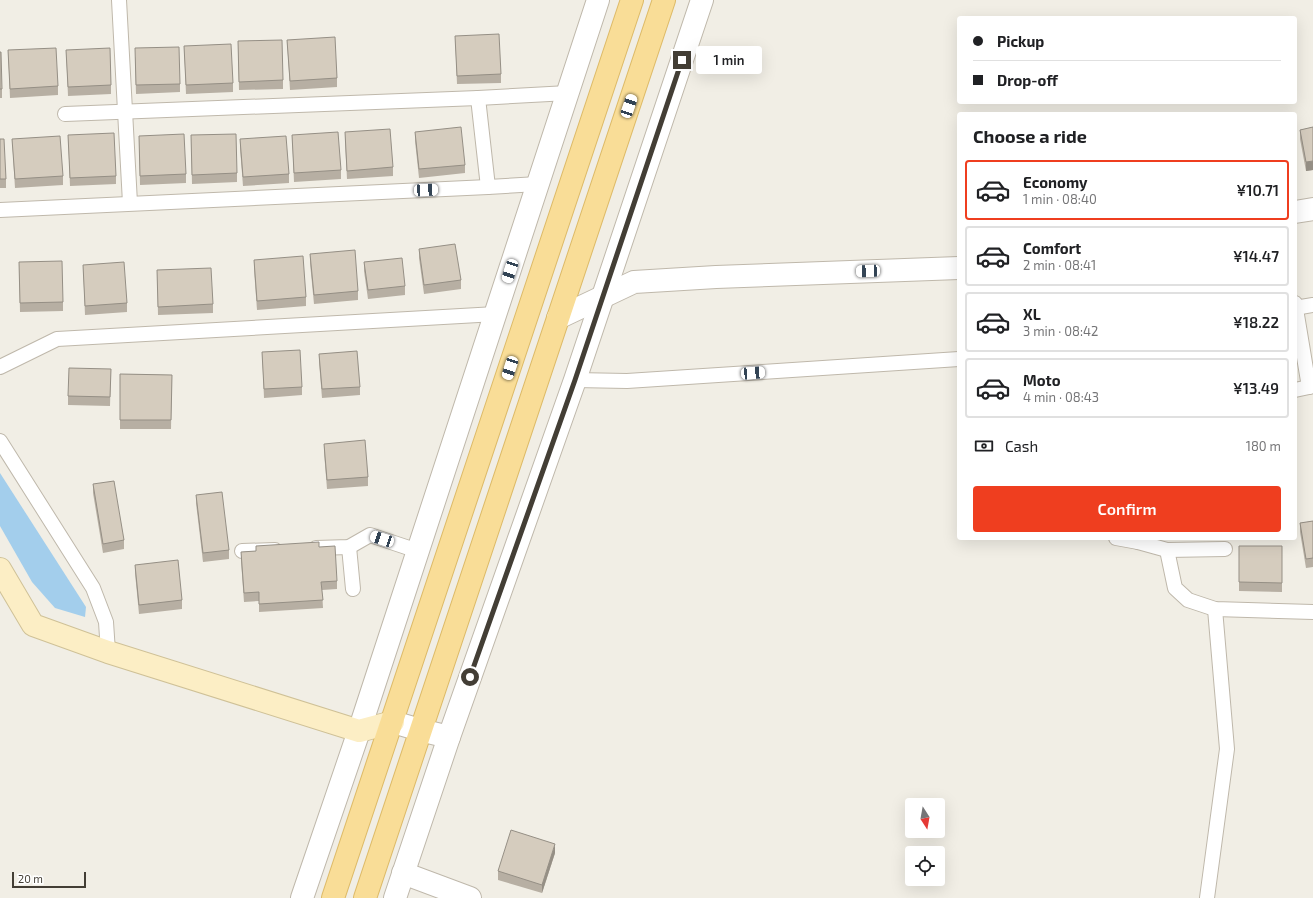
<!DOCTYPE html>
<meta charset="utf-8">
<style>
body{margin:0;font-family:"Exo 2",sans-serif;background:#f6f6f6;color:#202124;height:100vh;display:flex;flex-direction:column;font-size:15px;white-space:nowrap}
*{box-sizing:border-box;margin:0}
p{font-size:13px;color:#757577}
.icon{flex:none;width:22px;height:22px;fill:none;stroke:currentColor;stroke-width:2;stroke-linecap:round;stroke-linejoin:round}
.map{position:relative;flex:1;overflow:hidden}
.details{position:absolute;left:957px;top:112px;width:340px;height:428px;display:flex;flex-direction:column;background:#fff;border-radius:4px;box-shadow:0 4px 16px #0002}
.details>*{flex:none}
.hud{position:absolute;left:957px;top:16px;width:340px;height:88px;border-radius:4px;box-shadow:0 4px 16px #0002;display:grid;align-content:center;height:88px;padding:0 16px;background:#fff}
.needle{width:26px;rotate:169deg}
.fabs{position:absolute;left:905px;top:798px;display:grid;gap:8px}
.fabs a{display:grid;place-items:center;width:40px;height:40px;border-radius:4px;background:#fff;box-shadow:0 4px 16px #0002;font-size:20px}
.scale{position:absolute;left:12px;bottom:10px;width:74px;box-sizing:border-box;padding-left:4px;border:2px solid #433e35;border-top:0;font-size:11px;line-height:14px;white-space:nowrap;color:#433e35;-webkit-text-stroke:3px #fff;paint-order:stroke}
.end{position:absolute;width:18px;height:18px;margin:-9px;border:5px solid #433e35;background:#fff;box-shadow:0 0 0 2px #fff}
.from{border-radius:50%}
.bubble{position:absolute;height:28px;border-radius:4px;background:#fff;box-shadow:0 4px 16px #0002;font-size:13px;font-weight:600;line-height:28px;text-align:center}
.car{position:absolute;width:12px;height:24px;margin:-12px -6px;border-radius:5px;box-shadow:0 0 3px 1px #0007;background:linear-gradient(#fff 24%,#345 0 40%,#fff 0 76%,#345 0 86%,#fff 0)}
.hud b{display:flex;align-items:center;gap:14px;height:38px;font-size:15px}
.hud b+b{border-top:1px solid #e0e0e0}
.hud i{width:10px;height:10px;background:#202124}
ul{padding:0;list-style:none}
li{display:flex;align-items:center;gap:12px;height:60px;margin:0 8px 6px;padding:0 8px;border:2px solid #e0e0e0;border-radius:4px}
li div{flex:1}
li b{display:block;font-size:15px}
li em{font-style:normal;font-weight:600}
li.active{border-color:#ef3e1f}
li>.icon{width:36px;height:36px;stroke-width:1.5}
h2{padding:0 16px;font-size:18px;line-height:48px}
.pay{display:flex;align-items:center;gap:10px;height:44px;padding:0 16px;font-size:15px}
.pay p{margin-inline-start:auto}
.cta{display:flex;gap:8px;margin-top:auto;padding:8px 16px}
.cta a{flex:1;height:46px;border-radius:4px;background:#ef3e1f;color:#fff;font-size:16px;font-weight:600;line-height:46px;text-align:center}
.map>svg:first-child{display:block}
</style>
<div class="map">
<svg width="1313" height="898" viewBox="0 0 1313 898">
<rect width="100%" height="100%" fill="#f1eee5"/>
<path fill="#a3ceec" d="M0,473L86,607L85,617L55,608L32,582L0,526Z"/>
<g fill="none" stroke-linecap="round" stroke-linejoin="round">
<defs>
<g id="lane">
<path d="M119,0L130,203"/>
<path d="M478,98L488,187"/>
<path d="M65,114L478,98L568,93"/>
<path d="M0,210L488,187L538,184"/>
<path d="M1295,303L1309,387"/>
<path d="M1295,308L1313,305"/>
<path d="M0,367L57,339L496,314"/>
<path d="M575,380L627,381L959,359"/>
<path d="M1295,390L1313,386"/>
<path d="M0,441L93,588L106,622L108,652"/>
<path d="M1116,538L1138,542"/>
<path d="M1138,538V542L1167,550L1225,549"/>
<path d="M349,547L353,589"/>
<path d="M316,548L349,547L370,535L418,551"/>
<path d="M1167,550L1175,588L1188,600L1215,609L1313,612"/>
<path d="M242,551L275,550"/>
<path d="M1207,898L1227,749L1215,609"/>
</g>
<g id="street">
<path d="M1295,212L1313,209"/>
<path d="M558,318L634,282L716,277L959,268"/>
<path d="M393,722L420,730L449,737"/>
<path d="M403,873L470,898"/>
<path d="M302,898L359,731L598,0"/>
<path d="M395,898L449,737L575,380L702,0"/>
</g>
<path id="secondary" d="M0,569L33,625L108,652L359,731L393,722"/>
<g id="primary">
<path d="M333,898C435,599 532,299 632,0"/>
<path d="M365,898L664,0"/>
</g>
</defs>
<use href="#lane" stroke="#bfb8ab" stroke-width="16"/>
<use href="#street" stroke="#bfb8ab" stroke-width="24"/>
<use href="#secondary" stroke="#cfc197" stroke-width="24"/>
<use href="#primary" stroke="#ddba67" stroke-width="24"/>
<use href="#lane" stroke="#fff" stroke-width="14"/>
<use href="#street" stroke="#fff" stroke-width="22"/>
<use href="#secondary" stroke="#fceec5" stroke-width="22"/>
<use href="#primary" stroke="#f9dd97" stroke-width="22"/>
</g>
<g fill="#b7afa3">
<path d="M455,36L501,74V83L457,84Z"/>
<path d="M287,40L337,78V87L290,90Z"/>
<path d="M238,41L283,80V89L239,90Z"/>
<path d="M184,46L233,83V92L186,94Z"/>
<path d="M8,50L58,86V95L10,98Z"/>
<path d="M66,50L111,85V94L68,96Z"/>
<path d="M0,52L2,89V98H0Z"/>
<path d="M135,57L180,84V92L136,94Z"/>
<path d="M1313,127V170L1306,171L1300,139V130Z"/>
<path d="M345,132L393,167V176L347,179L345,141Z"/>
<path d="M415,132L465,165V173L419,178L415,141Z"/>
<path d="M68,135L116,176V184L70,186Z"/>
<path d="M191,135L237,173V182L192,184Z"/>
<path d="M292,135L341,170V179L294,182Z"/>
<path d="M139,136L186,174V183L140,185Z"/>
<path d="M0,139L6,179V188H0Z"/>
<path d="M12,139L63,176V185L15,188Z"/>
<path d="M240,139L289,174V183L243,186L240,148Z"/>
<path d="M419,249L461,280V289L424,294L419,258Z"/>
<path d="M310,254L358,291V300L314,304L310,263Z"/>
<path d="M254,260L306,297V306L257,310L254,269Z"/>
<path d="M19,262L63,302V311L20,312Z"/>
<path d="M364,262L405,286V295L368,299L364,271Z"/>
<path d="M83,265L127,303V312L85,315Z"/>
<path d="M157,270L213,304V313L158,315Z"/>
<path d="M262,352L302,387V395L264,398Z"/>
<path d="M319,354L360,387V395L322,398L319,362Z"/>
<path d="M111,369L110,406L68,405V396Z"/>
<path d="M120,374L172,375L171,429H120Z"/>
<path d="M324,444L368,477V486L327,489L324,452Z"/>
<path d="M93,484L124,540V549L103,553L93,493Z"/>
<path d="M196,495L229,550V559L203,562L196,503Z"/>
<path d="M1313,521V567L1306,568L1300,532V523Z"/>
<path d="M256,546L319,547L337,581V589L322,590L323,608L259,612V601L244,602L241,561V552L256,551Z"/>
<path d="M1239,546H1282V592L1239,591Z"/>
<path d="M135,565L182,600V609L139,614L135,573Z"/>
<path d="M555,853L542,893L498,880V871Z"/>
</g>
<g fill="#958f85">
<path d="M1313,161V170L1306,171V162Z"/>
<path d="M555,844V853L542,893V885Z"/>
</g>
<g fill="#d5ccbe" stroke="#958f85">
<path d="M499,34L501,74L457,76L455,36Z"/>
<path d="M335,37L337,78L290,81L287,40Z"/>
<path d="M282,40L283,80L239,82L238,41Z"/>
<path d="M231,44L233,83L186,85L184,46Z"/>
<path d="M179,47L180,84L136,85L135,48Z"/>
<path d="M56,48L58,86L10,89L8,50Z"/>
<path d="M110,48L111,85L68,87L66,50Z"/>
<path d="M0,52H1L2,89H0Z"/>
<path d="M461,127L465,165L419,169L415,132Z"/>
<path d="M1313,127V161L1306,162L1300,130Z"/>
<path d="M390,129L393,167L347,171L345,132Z"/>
<path d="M338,132L341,170L294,173L292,135Z"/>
<path d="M114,133L116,176L70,178L68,135Z"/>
<path d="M184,134L186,174L140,176L139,136Z"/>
<path d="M236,134L237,173L192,175L191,135Z"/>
<path d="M60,136L63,176L15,179L12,139Z"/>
<path d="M286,136L289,174L243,177L240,139Z"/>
<path d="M0,139H4L6,179H0Z"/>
<path d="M455,244L461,280L424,285L419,249Z"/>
<path d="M355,250L358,291L314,295L310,254Z"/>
<path d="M303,256L306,297L257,301L254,260Z"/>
<path d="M402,258L405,286L368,290L364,262Z"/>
<path d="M62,261L63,302L20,303L19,262Z"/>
<path d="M124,262L127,303L85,306L83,265Z"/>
<path d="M211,268L213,304L158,307L157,270Z"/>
<path d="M300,350L302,387L264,389L262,352Z"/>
<path d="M357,351L360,387L322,389L319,354Z"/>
<path d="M69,368L111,369L110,397L68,396Z"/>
<path d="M120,374L172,375L171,420H120Z"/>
<path d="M365,440L368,477L327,480L324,444Z"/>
<path d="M114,481L124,540L103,544L93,484Z"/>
<path d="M222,492L229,550L203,553L196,495Z"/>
<path d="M1313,521V558L1306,559L1300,523Z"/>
<path d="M319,542V547L335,546L337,581L321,582L323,600L259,604V592L244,593L241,552L256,551V546Z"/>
<path d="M1239,546H1282V583L1239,582Z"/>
<path d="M178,560L182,600L139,605L135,565Z"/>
<path d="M511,830L555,844L542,885L498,871Z"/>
</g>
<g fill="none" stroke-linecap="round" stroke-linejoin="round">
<path stroke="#433e35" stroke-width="5" d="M470,677L575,380L682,60"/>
</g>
</svg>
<div class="fabs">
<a><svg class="needle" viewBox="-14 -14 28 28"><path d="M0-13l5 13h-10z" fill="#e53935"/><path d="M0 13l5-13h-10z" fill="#757577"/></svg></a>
<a><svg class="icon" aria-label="locate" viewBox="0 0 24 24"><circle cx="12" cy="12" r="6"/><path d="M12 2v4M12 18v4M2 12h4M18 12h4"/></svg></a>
</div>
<div class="scale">20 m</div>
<i class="end from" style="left:470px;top:677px"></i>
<i class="end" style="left:682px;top:60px"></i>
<div class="bubble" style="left:696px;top:46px;width:66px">1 min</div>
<i class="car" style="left:629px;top:106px;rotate:19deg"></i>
<i class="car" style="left:426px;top:190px;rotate:87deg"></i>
<i class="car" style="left:510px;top:271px;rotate:198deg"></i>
<i class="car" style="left:868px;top:271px;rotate:268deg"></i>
<i class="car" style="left:510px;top:368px;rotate:198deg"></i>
<i class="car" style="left:753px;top:373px;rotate:86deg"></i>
<i class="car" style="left:382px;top:539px;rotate:288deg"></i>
<div class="hud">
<b><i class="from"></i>Pickup</b>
<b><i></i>Drop-off</b>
</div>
<section class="details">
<h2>Choose a ride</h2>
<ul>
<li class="active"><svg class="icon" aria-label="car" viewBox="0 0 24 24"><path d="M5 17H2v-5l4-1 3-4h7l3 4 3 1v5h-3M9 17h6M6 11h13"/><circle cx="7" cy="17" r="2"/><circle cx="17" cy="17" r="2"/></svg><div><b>Economy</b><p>1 min · 08:40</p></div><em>¥10.71</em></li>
<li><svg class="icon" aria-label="car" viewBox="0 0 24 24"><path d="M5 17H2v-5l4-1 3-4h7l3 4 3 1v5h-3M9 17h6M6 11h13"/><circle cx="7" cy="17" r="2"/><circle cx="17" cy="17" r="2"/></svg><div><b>Comfort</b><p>2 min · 08:41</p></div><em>¥14.47</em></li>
<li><svg class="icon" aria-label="car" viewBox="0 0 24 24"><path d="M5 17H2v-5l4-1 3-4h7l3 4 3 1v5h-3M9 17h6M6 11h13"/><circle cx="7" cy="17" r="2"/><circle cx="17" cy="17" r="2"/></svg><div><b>XL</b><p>3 min · 08:42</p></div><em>¥18.22</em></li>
<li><svg class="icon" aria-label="car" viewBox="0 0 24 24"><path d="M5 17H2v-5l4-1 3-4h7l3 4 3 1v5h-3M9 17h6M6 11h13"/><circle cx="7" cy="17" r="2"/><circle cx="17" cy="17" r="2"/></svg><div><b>Moto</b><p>4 min · 08:43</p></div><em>¥13.49</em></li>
</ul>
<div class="pay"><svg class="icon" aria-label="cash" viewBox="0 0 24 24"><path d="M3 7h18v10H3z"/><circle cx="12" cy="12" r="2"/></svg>Cash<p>180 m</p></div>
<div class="cta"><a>Confirm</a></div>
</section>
</div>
